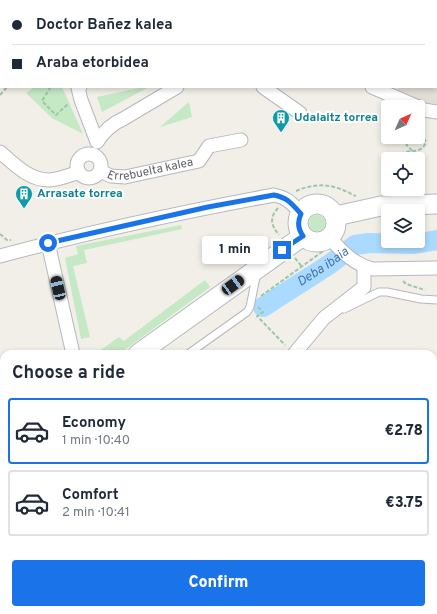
<!DOCTYPE html>
<meta charset="utf-8">
<style>
body{margin:0;font-family:Overpass,sans-serif;background:#f6f6f7;color:#1f2937;height:100vh;display:flex;flex-direction:column;font-size:15px;white-space:nowrap}
*{box-sizing:border-box;margin:0}
p{font-size:13px;color:#747a83}
.icon{flex:none;width:22px;height:22px;fill:none;stroke:currentColor;stroke-width:2;stroke-linecap:round;stroke-linejoin:round}
.map{position:relative;flex:1;overflow:hidden}
.side{position:absolute;left:0px;top:350px;width:437px;height:264px;display:flex;flex-direction:column;background:#fff;border-radius:12px 12px 0 0;box-shadow:0 2px 6px #0003}
.side>*{flex:none}
.top-card{position:absolute;left:0px;top:0px;width:437px;height:88px;box-shadow:0 2px 6px #0003;display:grid;align-content:center;height:88px;padding:0 12px;background:#fff}
.needle{width:26px;rotate:45deg}
.buttons{position:absolute;left:381px;top:100px;display:grid;gap:8px}
.buttons a{display:grid;place-items:center;width:44px;height:44px;border-radius:4px;background:#fff;box-shadow:0 2px 6px #0003;font-size:20px}
.end{position:absolute;width:18px;height:18px;margin:-9px;border:5px solid #1a73e8;background:#fff;box-shadow:0 0 0 2px #fff}
.from{border-radius:50%}
.bubble{position:absolute;height:28px;border-radius:4px;background:#fff;box-shadow:0 2px 6px #0003;font-size:13px;font-weight:800;line-height:28px;text-align:center}
.car{position:absolute;width:12px;height:24px;margin:-12px -6px;border-radius:5px;box-shadow:0 0 3px 1px #0007;background:linear-gradient(#222 24%,#8ab4d8 0 40%,#222 0 76%,#8ab4d8 0 86%,#222 0)}
.top-card b{display:flex;align-items:center;gap:14px;height:38px;font-size:15px}
.top-card b+b{border-top:1px solid #e0e1e3}
.top-card i{width:10px;height:10px;background:#1f2937}
ul{padding:0;list-style:none}
li{display:flex;align-items:center;gap:12px;height:66px;margin:0 8px 6px;padding:0 4px;border:2px solid #e0e1e3;border-radius:4px}
li div{flex:1}
li b{display:block;font-size:15px}
li em{font-style:normal;font-weight:800}
li.selected{border-color:#1a73e8}
li>.icon{width:36px;height:36px;stroke-width:1.5}
h2{padding:0 12px;font-size:18px;line-height:48px}
.primary-button{display:flex;gap:8px;margin-top:auto;padding:8px 12px}
.primary-button a{flex:1;height:46px;border-radius:4px;background:#1a73e8;color:#fff;font-size:16px;font-weight:800;line-height:46px;text-align:center}
.map>svg:first-child{display:block}
</style>
<div class="map">
<svg width="437" height="614" viewBox="0 0 437 614">
<rect width="100%" height="100%" fill="#f1efe8"/>
<path fill="#e1ded6" d="M436,83H437V104H426L396,93L399,87H436Z"/>
<g fill="#c5e8c5">
<path d="M255,0H437V50H436V1H253Z"/>
<path d="M34,87H62L83,134L52,118L26,93Z"/>
<path d="M144,87H149L102,112L97,97Z"/>
<path d="M189,102L192,117L160,127Z"/>
<circle cx="317" cy="223" r="8"/>
<path d="M181,225L182,229L84,250L87,263L73,266L90,337L81,339L65,258L78,254L76,246Z"/>
<path d="M205,280L210,287L119,354H95L119,337L124,341Z"/>
<path d="M433,438H437V614H157L160,610H433Z"/>
</g>
<g fill="none" stroke-linecap="round" stroke-linejoin="round">
<g stroke="#aadaff" stroke-width="20">
<path id="s1" d="M263,307L330,264L355,245L369,243L414,244L437,240"/>
<path d="M0,493L4,491"/>
</g>
<defs>
<g id="lane">
<path d="M344,309L379,292H387L421,299L437,300"/>
<path d="M188,354L247,312L250,307L257,272"/>
</g>
<g id="street">
<path d="M5,1V0"/>
<path d="M0,36H1"/>
<path d="M0,71H1"/>
<path d="M436,75L437,74"/>
<path d="M80,87L78,88L81,100L97,142C104,131 111,124 123,119L177,87"/>
<path d="M263,87L300,113"/>
<path d="M372,87L418,107"/>
<path d="M418,107L424,110L437,112"/>
<path d="M0,152C14,164 29,180 49,180C58,180 70,175 79,172"/>
<circle cx="89" cy="166" r="12"/>
<path id="s2" d="M100,171L111,176L125,177L185,164L199,161L209,146L241,140"/>
<path d="M330,238C342,252 355,265 373,269L437,268"/>
<path d="M48,243L73,354"/>
<path d="M0,256C90,232 182,212 274,195C288,198 291,203 301,213"/>
<path d="M294,354L324,318L364,287V267"/>
<path d="M0,438L4,443"/>
<path d="M0,594L4,587"/>
<path d="M42,614L43,610"/>
<path d="M238,614L242,610"/>
</g>
<g id="secondary">
<circle cx="317" cy="223" r="19"/>
<path d="M336,216L381,206L437,204"/>
<path d="M138,354L303,236"/>
<path d="M0,456L4,453"/>
</g>
<g id="primary">
<path d="M433,418H437"/>
<path d="M131,614L135,610"/>
</g>
</defs>
<use href="#lane" stroke="#b5b8bc" stroke-width="9"/>
<use href="#street" stroke="#b5b8bc" stroke-width="15"/>
<use href="#secondary" stroke="#b6babf" stroke-width="21"/>
<use href="#primary" stroke="#f2c960" stroke-width="23"/>
<g stroke="#9cc7a9" stroke-width="2" stroke-dasharray="4 2" stroke-linecap="butt">
<path d="M336,0L337,1"/>
<path d="M112,1V0"/>
<path d="M355,1L356,0"/>
<path d="M436,10H437"/>
<path d="M436,40H437"/>
<path d="M49,87L50,88L42,101L56,115L69,103"/>
<path d="M0,95L7,87"/>
<path d="M418,132L421,120"/>
<path d="M406,137C403,148 415,150 420,158L419,166"/>
<path d="M397,159C403,146 419,157 426,143L424,138L418,132"/>
<path d="M296,191C312,184 329,183 345,191C349,192 352,195 356,196"/>
<path d="M278,208C269,218 271,225 279,235"/>
<path d="M0,234L7,240H11"/>
<path d="M295,258L302,267"/>
<path d="M403,281L406,284L425,290"/>
<path d="M261,296L326,249"/>
<path d="M258,307L263,312L257,316L285,345"/>
<path d="M0,482L4,479"/>
<path d="M0,484L4,490"/>
<path d="M0,516L4,513"/>
<path d="M433,516H437"/>
</g>
<use href="#lane" stroke="#fff" stroke-width="7"/>
<use href="#street" stroke="#fff" stroke-width="13"/>
<use href="#secondary" stroke="#fff" stroke-width="19"/>
<use href="#primary" stroke="#fff2af" stroke-width="21"/>
</g>
<g fill="none" stroke-linecap="round" stroke-linejoin="round">
<path stroke="#1a73e8" stroke-width="5" d="M48,243L208,207L274,195C288,198 291,203 301,214C297,222 298,229 303,236L282,250"/>
</g>
<defs>
<symbol id="building-pin" viewBox="-11 -11 22 30"><path d="M0 17L-7.5 6A9.5 9.5 0 1 1 7.5 6Z" fill="#0f9aa8" stroke="#fff"/><path d="M-4-6H4V6H1V3H-1V6H-4ZM-2.5-4.3h1.7v1.8h-1.7ZM.8-4.3h1.7v1.8H.8ZM-2.5-1h1.7V.8h-1.7ZM.8-1h1.7V.8H.8Z" fill="#fff"/></symbol>
</defs>
<g fill-rule="evenodd">
<use href="#building-pin" x="271" y="108" width="20" height="27"/>
<use href="#building-pin" x="14" y="184" width="20" height="27"/>
</g>
<g text-anchor="middle" dominant-baseline="central" stroke-width="4" stroke-linejoin="round" paint-order="stroke">
<g font-size="12" font-weight="bold" fill="#0d838f" stroke="#fff" text-anchor="start">
<text x="294" y="118">Udalaitz torrea</text>
<text x="37" y="194">Arrasate torrea</text>
</g>
<g font-size="12" fill="#5f6368" stroke="#fff">
<text stroke="none"><textPath href="#s2" startOffset="52">Errebuelta kalea</textPath></text>
</g>
<g font-size="13" font-style="italic" fill="#4174aa" stroke="#fff">
<text stroke="none"><textPath href="#s1" startOffset="72">Deba ibaia</textPath></text>
</g>
</g>
</svg>
<div class="buttons">
<a><svg class="needle" viewBox="-14 -14 28 28"><path d="M0-13l5 13h-10z" fill="#e53935"/><path d="M0 13l5-13h-10z" fill="#747a83"/></svg></a>
<a><svg class="icon" aria-label="locate" viewBox="0 0 24 24"><circle cx="12" cy="12" r="6"/><path d="M12 2v4M12 18v4M2 12h4M18 12h4"/></svg></a>
<a><svg class="icon" aria-label="layers" viewBox="0 0 24 24"><path d="M12 4l9 5-9 5-9-5zM3 14l9 5 9-5"/></svg></a>
</div>
<i class="end from" style="left:48px;top:243px"></i>
<i class="end" style="left:282px;top:250px"></i>
<div class="bubble" style="left:202px;top:236px;width:66px">1 min</div>
<i class="car" style="left:233px;top:285px;rotate:54deg"></i>
<i class="car" style="left:58px;top:288px;rotate:347deg"></i>
<div class="top-card">
<b><i class="from"></i>Doctor Bañez kalea</b>
<b><i></i>Araba etorbidea</b>
</div>
<section class="side">
<h2>Choose a ride</h2>
<ul>
<li class="selected"><svg class="icon" aria-label="car" viewBox="0 0 24 24"><path d="M5 17H2v-5l4-1 3-4h7l3 4 3 1v5h-3M9 17h6M6 11h13"/><circle cx="7" cy="17" r="2"/><circle cx="17" cy="17" r="2"/></svg><div><b>Economy</b><p>1 min · 10:40</p></div><em>€2.78</em></li>
<li><svg class="icon" aria-label="car" viewBox="0 0 24 24"><path d="M5 17H2v-5l4-1 3-4h7l3 4 3 1v5h-3M9 17h6M6 11h13"/><circle cx="7" cy="17" r="2"/><circle cx="17" cy="17" r="2"/></svg><div><b>Comfort</b><p>2 min · 10:41</p></div><em>€3.75</em></li>
</ul>
<div class="primary-button"><a>Confirm</a></div>
</section>
</div>
